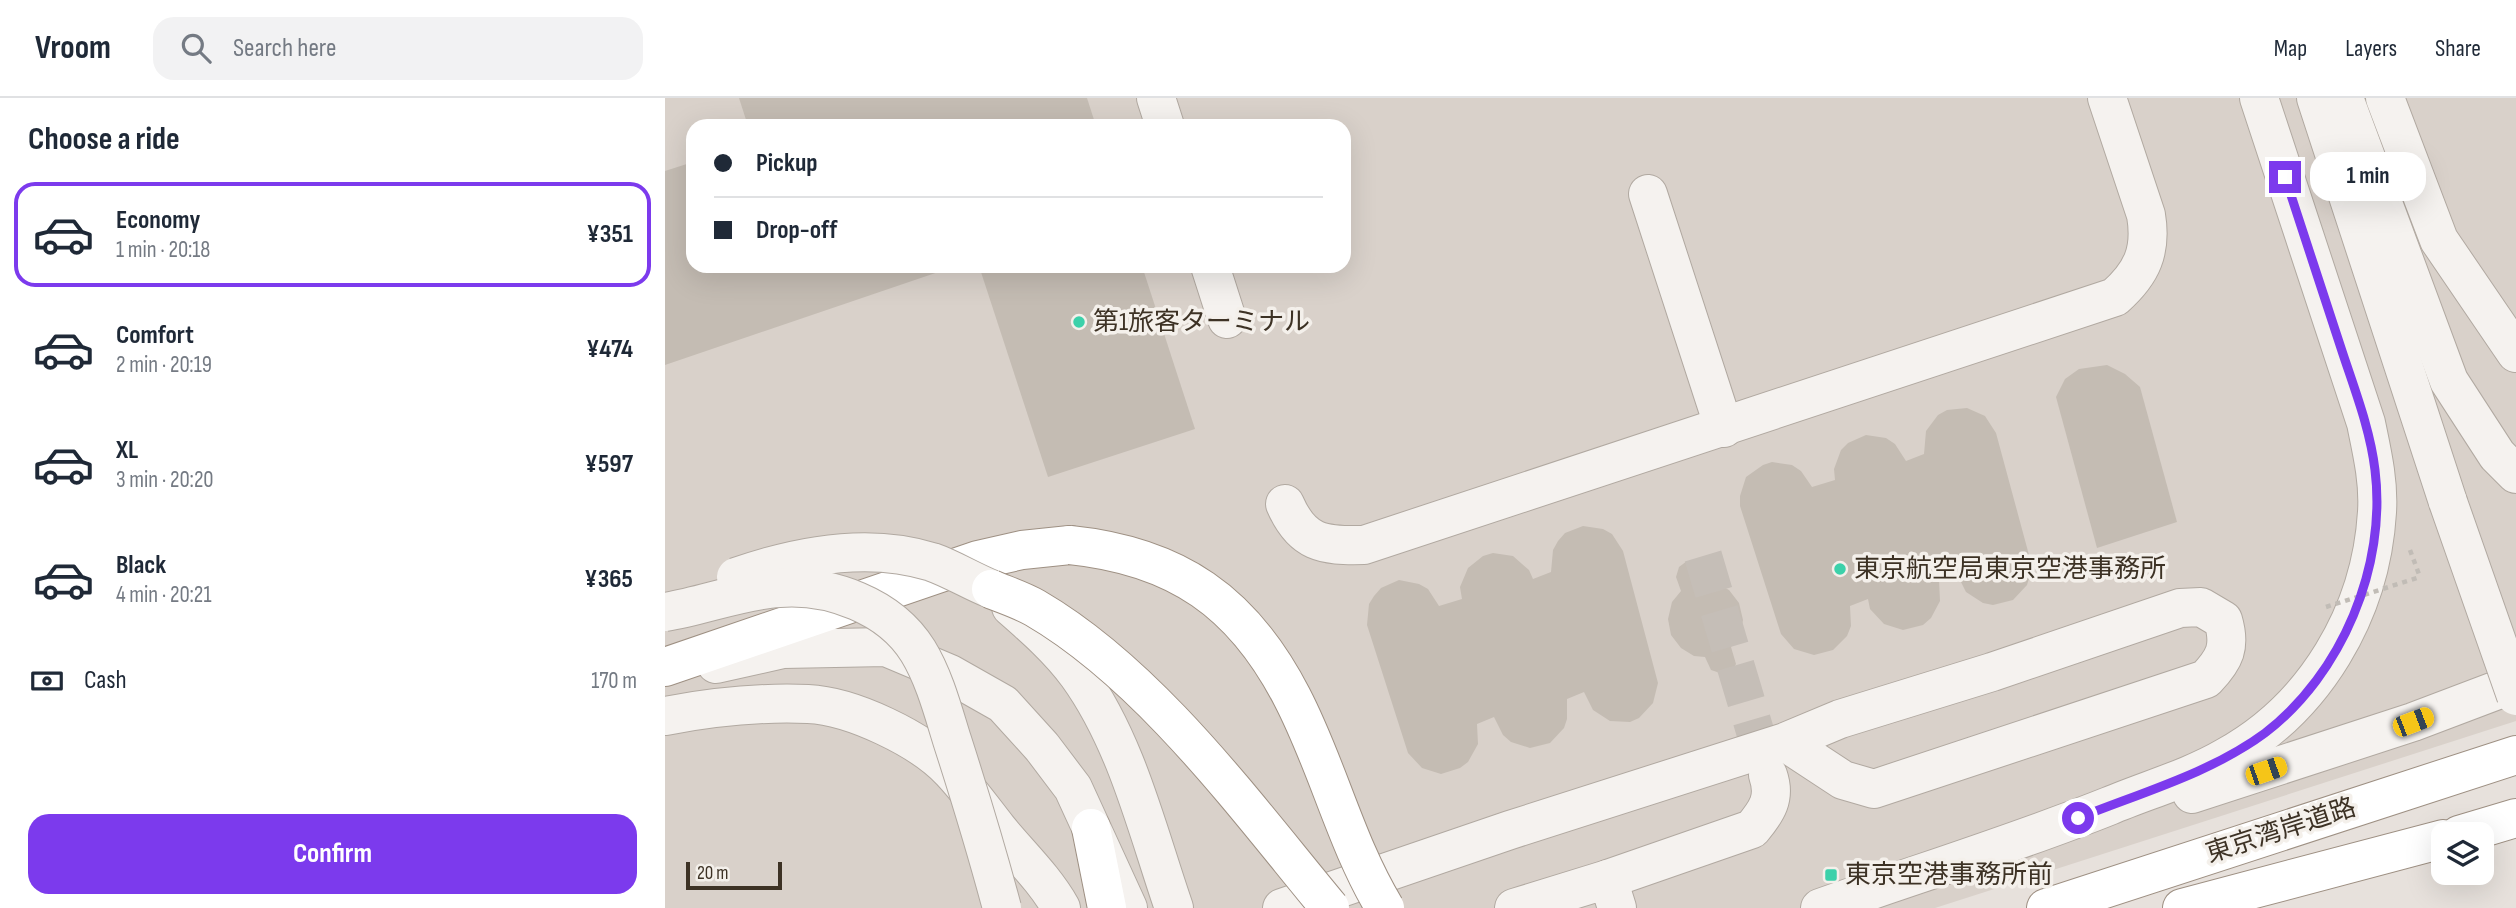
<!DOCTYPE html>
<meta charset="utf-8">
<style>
body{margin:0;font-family:"Sofia Sans Condensed","Noto Sans JP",sans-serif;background:#f2f2f3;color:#1f2937;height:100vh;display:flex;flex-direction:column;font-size:26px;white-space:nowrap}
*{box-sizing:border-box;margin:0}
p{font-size:23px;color:#747a83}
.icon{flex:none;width:38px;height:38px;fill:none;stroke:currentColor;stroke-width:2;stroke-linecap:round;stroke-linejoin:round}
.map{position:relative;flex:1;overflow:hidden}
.panel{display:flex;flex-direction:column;background:#fff;width:665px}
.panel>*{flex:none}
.top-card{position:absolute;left:21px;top:21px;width:665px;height:154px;border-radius:21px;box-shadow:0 7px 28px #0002;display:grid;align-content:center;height:154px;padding:0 28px;background:#fff}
.controls{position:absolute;left:1766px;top:724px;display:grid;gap:14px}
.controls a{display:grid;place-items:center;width:63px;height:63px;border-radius:14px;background:#fff;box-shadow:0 7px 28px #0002;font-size:35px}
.scale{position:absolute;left:21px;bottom:18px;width:96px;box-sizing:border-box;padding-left:7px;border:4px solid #3d3225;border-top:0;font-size:19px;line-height:24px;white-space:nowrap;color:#3d3225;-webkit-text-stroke:5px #f4f0eb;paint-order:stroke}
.end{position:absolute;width:32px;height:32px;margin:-16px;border:9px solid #7c3aed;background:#fff;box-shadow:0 0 0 4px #fff}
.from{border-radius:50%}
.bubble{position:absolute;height:49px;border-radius:21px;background:#fff;box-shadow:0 7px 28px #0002;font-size:23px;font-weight:700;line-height:49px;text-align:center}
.car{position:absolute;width:21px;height:42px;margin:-21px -10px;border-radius:9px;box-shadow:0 0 5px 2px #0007;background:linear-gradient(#f5c518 24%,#345 0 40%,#f5c518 0 76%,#345 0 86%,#f5c518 0)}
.top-card b{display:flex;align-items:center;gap:24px;height:66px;font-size:26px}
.top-card b+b{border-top:2px solid #e0e1e3}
.top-card i{width:18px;height:18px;background:#1f2937}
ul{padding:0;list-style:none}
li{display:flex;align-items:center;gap:21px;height:105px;margin:0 14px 10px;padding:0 14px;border:4px solid transparent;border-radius:21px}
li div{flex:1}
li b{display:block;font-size:26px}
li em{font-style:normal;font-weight:700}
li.selected{border-color:#7c3aed}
li>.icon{width:63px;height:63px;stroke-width:1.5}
h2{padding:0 28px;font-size:32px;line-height:84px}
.pay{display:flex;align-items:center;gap:18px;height:77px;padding:0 28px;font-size:26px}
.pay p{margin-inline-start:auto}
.button{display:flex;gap:14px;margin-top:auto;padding:14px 28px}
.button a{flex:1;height:80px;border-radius:21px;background:#7c3aed;color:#fff;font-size:28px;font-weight:700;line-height:80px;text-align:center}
header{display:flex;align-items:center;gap:42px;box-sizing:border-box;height:98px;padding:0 35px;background:#fff;border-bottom:2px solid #e0e1e3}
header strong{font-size:33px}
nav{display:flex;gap:38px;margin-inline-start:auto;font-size:24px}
.search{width:490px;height:63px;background:#f2f2f3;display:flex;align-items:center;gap:18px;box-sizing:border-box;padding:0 24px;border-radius:21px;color:#747a83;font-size:26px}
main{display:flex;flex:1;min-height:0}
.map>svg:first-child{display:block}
</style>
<header>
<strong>Vroom</strong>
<div class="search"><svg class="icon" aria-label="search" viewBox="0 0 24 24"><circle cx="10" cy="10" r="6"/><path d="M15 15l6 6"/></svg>Search here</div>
<nav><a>Map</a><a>Layers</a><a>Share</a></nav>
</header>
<main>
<section class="panel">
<h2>Choose a ride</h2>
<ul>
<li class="selected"><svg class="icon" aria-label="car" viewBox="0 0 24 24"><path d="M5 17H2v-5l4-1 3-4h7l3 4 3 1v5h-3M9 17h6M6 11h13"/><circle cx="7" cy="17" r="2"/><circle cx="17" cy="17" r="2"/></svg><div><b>Economy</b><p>1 min · 20:18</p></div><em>¥351</em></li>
<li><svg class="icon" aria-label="car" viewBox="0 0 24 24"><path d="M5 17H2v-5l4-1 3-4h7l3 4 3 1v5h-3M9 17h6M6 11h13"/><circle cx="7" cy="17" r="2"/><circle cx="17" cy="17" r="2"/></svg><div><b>Comfort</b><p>2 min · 20:19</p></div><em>¥474</em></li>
<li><svg class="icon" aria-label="car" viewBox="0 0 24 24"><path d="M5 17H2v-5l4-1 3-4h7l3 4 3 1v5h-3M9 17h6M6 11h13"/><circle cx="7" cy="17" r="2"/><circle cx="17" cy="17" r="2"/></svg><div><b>XL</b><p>3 min · 20:20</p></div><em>¥597</em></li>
<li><svg class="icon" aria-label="car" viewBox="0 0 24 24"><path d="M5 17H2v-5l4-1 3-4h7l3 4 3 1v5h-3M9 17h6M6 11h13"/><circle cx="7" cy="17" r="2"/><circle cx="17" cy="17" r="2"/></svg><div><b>Black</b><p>4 min · 20:21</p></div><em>¥365</em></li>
</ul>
<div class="pay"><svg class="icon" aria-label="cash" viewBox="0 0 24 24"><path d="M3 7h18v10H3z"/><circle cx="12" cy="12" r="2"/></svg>Cash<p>170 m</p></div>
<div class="button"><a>Confirm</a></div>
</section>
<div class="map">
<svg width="1851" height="810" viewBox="0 0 1851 810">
<rect width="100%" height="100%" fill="#e7e1dc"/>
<path fill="#d9d1ca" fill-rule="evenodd" d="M0,0H1851V623L1270,810H0ZM28,28H679V168H28Z"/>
<g fill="#c4bcb3">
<path d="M74,0H422L431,28H83Z"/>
<path d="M28,64V168H291L0,267V73Z"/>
<path d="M314,168H477L530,331L383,379Z"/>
<path d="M1442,267L1460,276L1475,289L1512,424L1432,450L1391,299L1400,281L1414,271Z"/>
<path d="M1302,310L1320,318L1331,335L1364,457L1365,477L1362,487L1348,502L1328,507L1318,505L1301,494L1292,476L1274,482L1275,503L1266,520L1258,527L1238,532L1219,526L1205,511L1203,501L1185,508L1186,528L1182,538L1168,552L1149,557L1129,551L1116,536L1075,408V398L1081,379L1098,367L1107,364L1127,367L1136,373L1147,389L1170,382L1169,371L1176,352L1183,345L1201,337L1221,340L1230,346L1241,363L1259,356L1261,333L1273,317L1282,312Z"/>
<path d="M918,428L938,431L947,436L958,453L993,585L988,605L974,620L965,624L945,623L928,612L919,594L902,601V621L899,630L885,645L865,650L846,644L838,637L829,619L812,626L813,646L803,664L795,670L776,676L757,670L743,655L702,527L704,506L709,498L716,490L734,482L754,486L763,491L774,508L797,501L795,489L803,470L818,458L828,455L848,458L864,472L868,481L886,474L888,452L893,443L900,435Z"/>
<path d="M1022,463H1032L1039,469L1045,482L1064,492L1074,505L1078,522L1074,538L1066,549L1071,566L1068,571L1058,576L1046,572L1040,559L1029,558L1016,550L1006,537L1003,521L1007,504L1016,493L1011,479L1014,469Z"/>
</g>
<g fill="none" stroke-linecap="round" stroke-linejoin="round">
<path stroke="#c5beb7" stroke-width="38" stroke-dasharray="38 19" stroke-linecap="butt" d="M1038,458L1103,677"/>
<defs>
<g id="minor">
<path d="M491,0L500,28"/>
<path d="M1651,0L1783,404"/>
<path d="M1679,0L1784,283L1832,357L1851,376"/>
<path d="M1720,0L1774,142L1851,255"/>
<path d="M983,96L1059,330"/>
<path d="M545,168L562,221"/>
<path d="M620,406C637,445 657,448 699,447L1450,199C1477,175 1487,153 1481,117L1442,0"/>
<path d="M346,509C370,530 394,551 413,577C462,645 482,732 509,810"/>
<path d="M51,566L118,551L221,549L285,576L338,606L377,649L408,690L463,810"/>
<path d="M0,618C47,609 95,604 143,606C187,608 256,641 286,673C303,691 318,712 333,731C355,758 379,780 396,810"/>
<path d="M1527,696L1748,624L1851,585"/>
<path d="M943,781L1087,731C1102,713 1111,700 1103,677"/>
<path d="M617,810L845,732L1120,644L1175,621L1327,574L1515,510L1536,509L1558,522C1566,549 1560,561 1541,581L1209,691L1178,682L1120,644"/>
<path d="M849,810L943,781L952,810"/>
<path d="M1155,810C1251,776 1349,746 1444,708C1482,692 1525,680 1561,659C1650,610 1706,515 1712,414C1714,384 1707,354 1701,325L1594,0"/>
</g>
<g id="highway">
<path d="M0,569L313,462L357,452L405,447"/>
<path d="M426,730L442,810"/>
<path d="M1794,737L1851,720"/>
<path d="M1381,810L1851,657"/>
<path d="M1517,810L1778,741"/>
</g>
</defs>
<use href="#minor" stroke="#b1a9a1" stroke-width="40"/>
<use href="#highway" stroke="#9e9083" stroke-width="40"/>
<path stroke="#c1bcb6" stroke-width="4.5" stroke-dasharray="5 5" stroke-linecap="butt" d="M1745,452L1755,479"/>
<use href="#minor" stroke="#f5f2ef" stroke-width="38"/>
<use href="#highway" stroke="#fff" stroke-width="38"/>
<defs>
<g id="minor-bridge">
<path d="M1783,404L1851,598"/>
<path d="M71,479C131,458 204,444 267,464C287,471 306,483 326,491"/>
<path d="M0,514C37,508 78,492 114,490C165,486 225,508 253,553C269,579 278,613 287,642C305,698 322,754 337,810"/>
</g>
<g id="highway-bridge">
<path d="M405,447C512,458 578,504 627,599C663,668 680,744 720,810"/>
<path d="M326,491C340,497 356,502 370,510C485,577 581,709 665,810"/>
</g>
</defs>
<use href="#minor-bridge" stroke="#b1a9a1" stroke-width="40" stroke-linecap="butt"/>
<use href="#highway-bridge" stroke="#9e9083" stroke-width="40" stroke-linecap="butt"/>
<path stroke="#c1bcb6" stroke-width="4.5" stroke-dasharray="5 5" stroke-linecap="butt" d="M1661,509L1755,479"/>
<use href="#minor-bridge" stroke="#f5f2ef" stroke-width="38"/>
<use href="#highway-bridge" stroke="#fff" stroke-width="38"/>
</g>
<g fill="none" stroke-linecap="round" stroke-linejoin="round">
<path stroke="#7c3aed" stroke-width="9" d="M1413,720C1475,695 1546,675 1600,635C1677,576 1722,468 1710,372C1705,330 1689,290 1676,250C1657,193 1639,136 1620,79"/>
</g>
<g fill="#3cd1aa" stroke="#f4f0eb" stroke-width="2.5">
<circle cx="414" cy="224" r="7"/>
<circle cx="1175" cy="471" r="7"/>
<rect x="1159" y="770" width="14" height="14" rx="3.5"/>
</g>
<g text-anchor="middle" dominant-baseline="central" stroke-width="7" stroke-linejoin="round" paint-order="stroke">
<g font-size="26" fill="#3d3225" stroke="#f4f0eb" text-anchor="start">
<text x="428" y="224">第1旅客ターミナル</text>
<text x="1189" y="471">東京航空局東京空港事務所</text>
<text x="1180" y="777">東京空港事務所前</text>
</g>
<g font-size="26" fill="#3d3225" stroke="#f4f0eb">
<text transform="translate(1616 733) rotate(-18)">東京湾岸道路</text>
</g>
</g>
</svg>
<div class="controls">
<a><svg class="icon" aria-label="layers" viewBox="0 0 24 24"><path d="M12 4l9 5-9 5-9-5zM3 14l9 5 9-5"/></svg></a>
</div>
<div class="scale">20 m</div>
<i class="end from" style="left:1413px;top:720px"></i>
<i class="end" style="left:1620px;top:79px"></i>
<div class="bubble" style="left:1645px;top:54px;width:116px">1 min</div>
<i class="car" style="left:1748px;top:624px;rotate:69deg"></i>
<i class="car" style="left:1601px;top:673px;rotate:71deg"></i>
<div class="top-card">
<b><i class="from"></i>Pickup</b>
<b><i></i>Drop-off</b>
</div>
</div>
</main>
